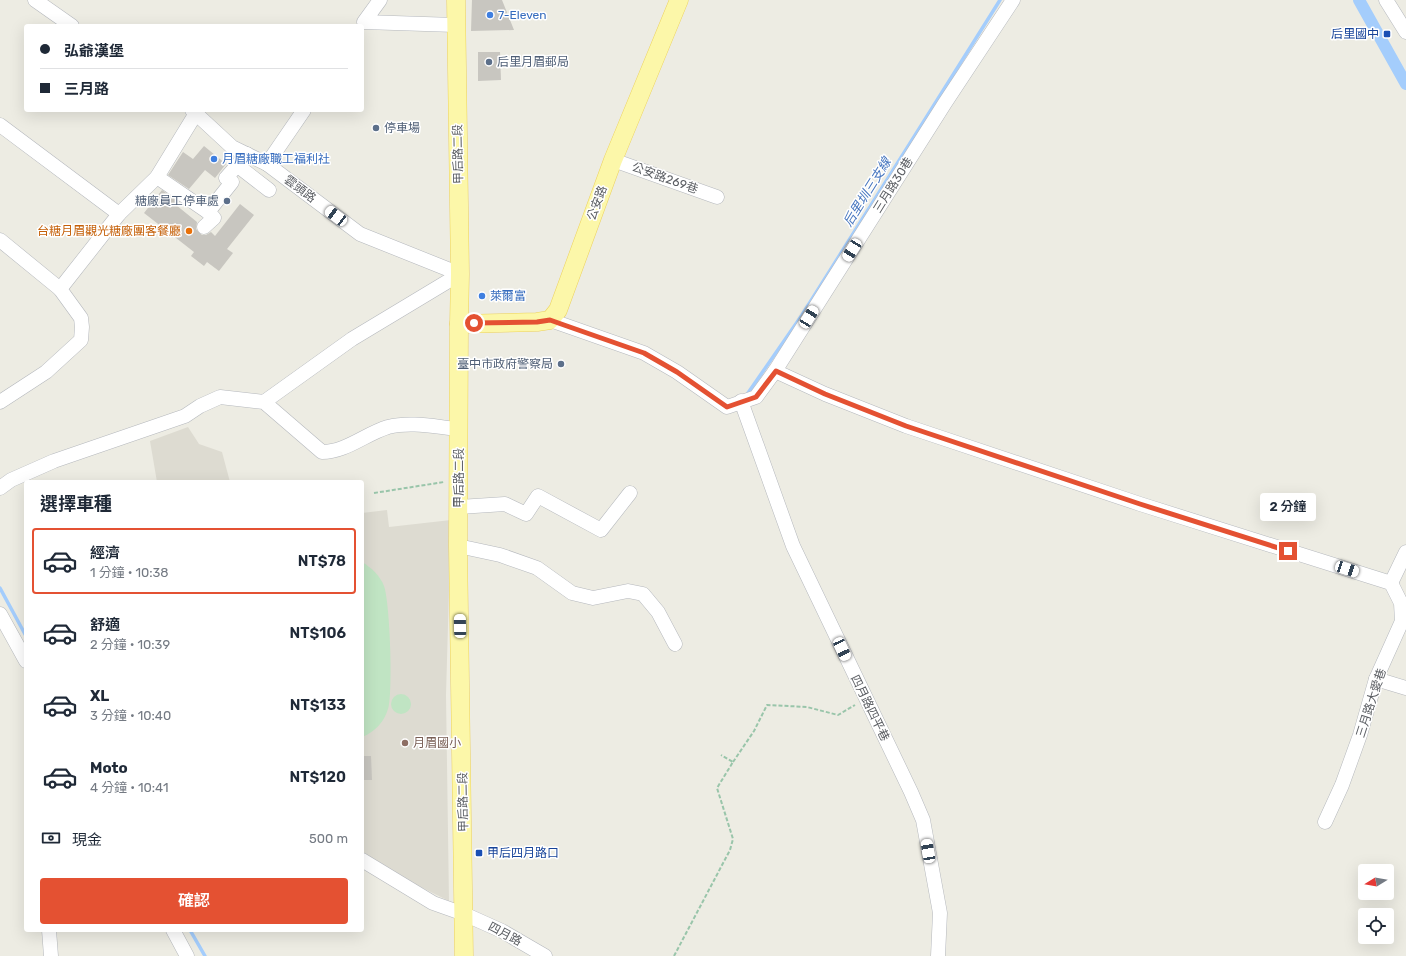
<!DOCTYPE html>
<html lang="zh-TW">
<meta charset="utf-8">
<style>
body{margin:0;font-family:Rubik,"Noto Sans TC",sans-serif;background:#f6f6f7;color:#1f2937;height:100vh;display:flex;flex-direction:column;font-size:15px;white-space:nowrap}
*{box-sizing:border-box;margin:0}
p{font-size:13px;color:#747a83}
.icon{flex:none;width:22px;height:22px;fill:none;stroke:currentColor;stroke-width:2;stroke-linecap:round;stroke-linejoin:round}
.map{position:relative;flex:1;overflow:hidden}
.side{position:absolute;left:24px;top:480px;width:340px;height:452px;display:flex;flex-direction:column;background:#fff;border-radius:4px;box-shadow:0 4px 16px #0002}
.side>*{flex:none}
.top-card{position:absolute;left:24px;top:24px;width:340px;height:88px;border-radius:4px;box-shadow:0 4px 16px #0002;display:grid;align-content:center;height:88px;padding:0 16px;background:#fff}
.needle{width:26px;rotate:259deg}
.controls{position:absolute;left:1358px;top:864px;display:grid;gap:8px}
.controls a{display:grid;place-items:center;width:36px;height:36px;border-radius:4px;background:#fff;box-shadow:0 4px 16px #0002;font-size:20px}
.end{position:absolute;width:18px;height:18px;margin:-9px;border:5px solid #e45132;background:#fff;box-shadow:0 0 0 2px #fff}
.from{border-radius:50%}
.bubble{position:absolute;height:28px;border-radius:4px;background:#fff;box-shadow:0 4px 16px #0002;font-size:13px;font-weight:600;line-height:28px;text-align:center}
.car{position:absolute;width:12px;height:24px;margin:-12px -6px;border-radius:5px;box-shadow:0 0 3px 1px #0007;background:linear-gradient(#fff 24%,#345 0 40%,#fff 0 76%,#345 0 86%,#fff 0)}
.top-card b{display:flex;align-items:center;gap:14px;height:38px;font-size:15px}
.top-card b+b{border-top:1px solid #e0e1e3}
.top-card i{width:10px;height:10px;background:#1f2937}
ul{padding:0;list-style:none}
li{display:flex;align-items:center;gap:12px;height:66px;margin:0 8px 6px;padding:0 8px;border:2px solid transparent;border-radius:4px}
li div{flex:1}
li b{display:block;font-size:15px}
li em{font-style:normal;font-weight:600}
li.active{border-color:#e45132}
li>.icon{width:36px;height:36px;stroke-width:1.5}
h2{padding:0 16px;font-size:18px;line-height:48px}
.pay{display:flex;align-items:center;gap:10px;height:44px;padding:0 16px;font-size:15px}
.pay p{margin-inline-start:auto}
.cta{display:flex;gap:8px;margin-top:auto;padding:8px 16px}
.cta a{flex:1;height:46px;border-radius:4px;background:#e45132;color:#fff;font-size:16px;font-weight:600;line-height:46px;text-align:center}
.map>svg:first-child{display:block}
</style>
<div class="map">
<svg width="1406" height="956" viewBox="0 0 1406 956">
<rect width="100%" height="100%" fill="#edece3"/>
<g fill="#dddbd1">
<path d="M188,427L199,444L222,452L230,482H157L150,441Z"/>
<path d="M387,510L389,527L451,520L446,695L449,901L362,858V513Z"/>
</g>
<g fill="#c0e4c3">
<path d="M362,562C372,568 380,576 384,586C390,603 393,692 388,709C384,722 375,732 362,737Z"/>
<circle cx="401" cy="704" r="10"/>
</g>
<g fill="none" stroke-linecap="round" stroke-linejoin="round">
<g stroke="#a4cdfc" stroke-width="3.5">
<path d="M748,393L802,315L1000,0"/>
<path d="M0,588L26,636"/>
<path d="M190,930L205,956"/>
</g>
<path stroke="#a4cdfc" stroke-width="12" d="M1359,0L1406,84"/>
</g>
<g fill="#c8c6c0">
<path d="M472,0H502L514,30L471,31Z"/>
<path d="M478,52H500L501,80L478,81Z"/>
<path d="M204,146L226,164L215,178L205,170L189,189L168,175L183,152L193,159Z"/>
<path d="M162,190L179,202L176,205L197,222L196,229L202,235H206L211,232L215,236L240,204L254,215L227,249L233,253L219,271L207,262L204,266L191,256L194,252L144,213Z"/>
<path d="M362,756H371L372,780H362Z"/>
</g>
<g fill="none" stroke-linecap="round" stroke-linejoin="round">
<defs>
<g id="minor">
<path d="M35,0L72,26"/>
<path d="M380,0L364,22L455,25"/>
<path d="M1386,0L1406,32"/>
<path d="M192,110L232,147L267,164L360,234L460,274"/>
<path d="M0,125L119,214"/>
<path d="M613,160L717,197"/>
<path d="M267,164L304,110"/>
<path d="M238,166L269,190"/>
<path d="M157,177L208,212L232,182L226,178L247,154"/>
<path d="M204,227L214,218L208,212"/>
<path d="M0,240L60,289"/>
<path d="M550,320L644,353L677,372L727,407L756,397L775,371L945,103L1013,0"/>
<path d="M775,371L825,394L906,426L1140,504L1391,583"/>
<path d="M741,401L793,546L911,792L923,820L940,913L938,956"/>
<path d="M0,402L46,372L81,340L82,327L81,318L60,289L119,214L157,177L198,110"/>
<path d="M264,402L352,339L460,274"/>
<path d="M0,488L11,480L54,461L185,416L200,406L220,397L264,402L322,452C346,452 365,434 388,427C411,421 436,427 459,429"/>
<path d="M459,507L505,504L526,514L538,496L601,530L630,493"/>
<path d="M458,546L500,555L537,568L572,593L593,598L628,591L643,594L658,612L675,644"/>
<path d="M1391,583L1406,552"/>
<path d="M0,614L26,661"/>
<path d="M1376,679L1406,688"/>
<path d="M1325,822L1342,785L1360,735L1376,679L1402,621L1401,603L1391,583"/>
<path d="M362,860L433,903L464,914L502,931L545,956"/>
<path d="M49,930L51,956"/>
<path d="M173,930L187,956"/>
</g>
<g id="major">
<path d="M456,0L460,274L459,324L458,546L464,956"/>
<path d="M459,324L537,322L550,320L558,310L613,160L679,0"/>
</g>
</defs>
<use href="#minor" stroke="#b5b8bd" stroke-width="15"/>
<use href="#major" stroke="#edd25c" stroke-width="19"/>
<g stroke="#99c5aa" stroke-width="2" stroke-dasharray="4 2" stroke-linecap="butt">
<path d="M374,493L444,482"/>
<path d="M733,762L754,731L767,705L807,707L838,715L855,705"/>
<path d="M674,956L730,850L733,839L717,788L733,762L721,755"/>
</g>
<use href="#minor" stroke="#fff" stroke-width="14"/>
<use href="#major" stroke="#fcf7a9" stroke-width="18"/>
</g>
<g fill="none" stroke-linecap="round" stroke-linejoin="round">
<path stroke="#e45132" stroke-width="5" d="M474,323L537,322L550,320L564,325L644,353L677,372L727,407L756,397L776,371L825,394L906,426L1140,504L1288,551"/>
</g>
<g fill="#3f7fe0" stroke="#fff" stroke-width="1.5">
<circle cx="490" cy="15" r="4"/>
<circle cx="214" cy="159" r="4"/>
<circle cx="482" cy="296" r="4"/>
</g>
<g fill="#1a4fb4" stroke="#fff" stroke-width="1.5">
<rect x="1383" y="30" width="8" height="8" rx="2"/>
<rect x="475" y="849" width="8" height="8" rx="2"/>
</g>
<g fill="#5c6f8a" stroke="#fff" stroke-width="1.5">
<circle cx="489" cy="62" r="4"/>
<circle cx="376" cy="128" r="4"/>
<circle cx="227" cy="201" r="4"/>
<circle cx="561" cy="364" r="4"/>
</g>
<circle fill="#e8710a" stroke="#fff" stroke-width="1.5" cx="189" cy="231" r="4"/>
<circle fill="#8d6e63" stroke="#fff" stroke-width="1.5" cx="405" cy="743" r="4"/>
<g text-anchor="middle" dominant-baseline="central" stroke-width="3" stroke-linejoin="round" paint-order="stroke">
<g font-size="12" fill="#366cbe" stroke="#fff" text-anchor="start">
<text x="498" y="15">7-Eleven</text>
<text x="222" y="159">月眉糖廠職工福利社</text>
<text x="490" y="296">萊爾富</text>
</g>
<g font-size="12" fill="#164399" stroke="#fff" text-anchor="end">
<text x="1379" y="34">后里國中</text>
<text x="487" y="853" text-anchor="start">甲后四月路口</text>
</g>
<g font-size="12" fill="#4e5e75" stroke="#fff" text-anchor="start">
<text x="497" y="62">后里月眉郵局</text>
<text x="384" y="128">停車場</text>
<text x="219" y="201" text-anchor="end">糖廠員工停車處</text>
<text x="553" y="364" text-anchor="end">臺中市政府警察局</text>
</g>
<g font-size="12" fill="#5b5e63" stroke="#fff">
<text transform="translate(458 154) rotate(-91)">甲后路二段</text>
<text transform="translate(665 178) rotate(20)">公安路269巷</text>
<text transform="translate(893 185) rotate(-58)">三月路30巷</text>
<text transform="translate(300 189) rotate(37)">雲頭路</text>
<text transform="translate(597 203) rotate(-70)">公安路</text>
<text transform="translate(459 478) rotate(-90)">甲后路二段</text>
<text transform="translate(1371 703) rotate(-72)">三月路大愛巷</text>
<text transform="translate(870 708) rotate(64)">四月路四平巷</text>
<text transform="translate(463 802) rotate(-91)">甲后路二段</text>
<text transform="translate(505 934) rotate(28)">四月路</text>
</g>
<g font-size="12" fill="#c56008" stroke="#fff" text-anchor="end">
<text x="181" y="231">台糖月眉觀光糖廠團客餐廳</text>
</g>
<g font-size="12" fill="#785e54" stroke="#fff" text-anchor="start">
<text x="413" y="743">月眉國小</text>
</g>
<g font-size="13" font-style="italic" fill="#4776bf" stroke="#fff">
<text transform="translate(867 192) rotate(-58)">后里圳三支線</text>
</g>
</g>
</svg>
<div class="controls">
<a><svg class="needle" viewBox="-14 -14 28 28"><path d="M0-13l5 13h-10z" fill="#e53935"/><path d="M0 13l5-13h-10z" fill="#747a83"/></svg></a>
<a><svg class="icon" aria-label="locate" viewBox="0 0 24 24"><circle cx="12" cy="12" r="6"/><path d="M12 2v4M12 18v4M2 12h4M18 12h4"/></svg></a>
</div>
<i class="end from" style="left:474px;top:323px"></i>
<i class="end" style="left:1288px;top:551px"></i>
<div class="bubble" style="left:1260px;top:493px;width:56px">2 分鐘</div>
<i class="car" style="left:336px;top:216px;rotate:307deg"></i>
<i class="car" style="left:852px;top:250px;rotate:212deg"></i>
<i class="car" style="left:809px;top:317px;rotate:32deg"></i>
<i class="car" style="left:1347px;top:569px;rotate:108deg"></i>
<i class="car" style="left:460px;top:626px;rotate:359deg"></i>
<i class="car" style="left:842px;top:649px;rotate:155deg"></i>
<i class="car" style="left:928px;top:851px;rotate:350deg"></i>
<div class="top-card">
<b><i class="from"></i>弘爺漢堡</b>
<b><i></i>三月路</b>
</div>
<section class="side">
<h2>選擇車種</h2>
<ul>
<li class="active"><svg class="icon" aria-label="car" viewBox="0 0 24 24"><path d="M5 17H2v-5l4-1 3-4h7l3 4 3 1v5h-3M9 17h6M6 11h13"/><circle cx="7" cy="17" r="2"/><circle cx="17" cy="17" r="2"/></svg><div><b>經濟</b><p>1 分鐘 · 10:38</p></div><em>NT$78</em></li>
<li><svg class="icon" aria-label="car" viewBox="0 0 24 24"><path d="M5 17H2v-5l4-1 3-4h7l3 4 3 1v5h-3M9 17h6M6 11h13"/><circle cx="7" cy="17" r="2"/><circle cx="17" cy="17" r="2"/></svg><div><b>舒適</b><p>2 分鐘 · 10:39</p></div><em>NT$106</em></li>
<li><svg class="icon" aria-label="car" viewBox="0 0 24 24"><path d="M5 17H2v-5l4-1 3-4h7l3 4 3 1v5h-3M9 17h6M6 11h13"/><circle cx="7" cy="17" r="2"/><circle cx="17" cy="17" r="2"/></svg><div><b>XL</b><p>3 分鐘 · 10:40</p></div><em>NT$133</em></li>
<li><svg class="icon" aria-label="car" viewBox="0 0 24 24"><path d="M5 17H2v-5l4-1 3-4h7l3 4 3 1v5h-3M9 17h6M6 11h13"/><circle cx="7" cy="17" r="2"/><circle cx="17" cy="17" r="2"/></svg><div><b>Moto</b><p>4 分鐘 · 10:41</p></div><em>NT$120</em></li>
</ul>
<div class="pay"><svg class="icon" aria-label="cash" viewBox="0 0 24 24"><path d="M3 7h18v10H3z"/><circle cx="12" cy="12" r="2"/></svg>現金<p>500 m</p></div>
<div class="cta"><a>確認</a></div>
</section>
</div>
